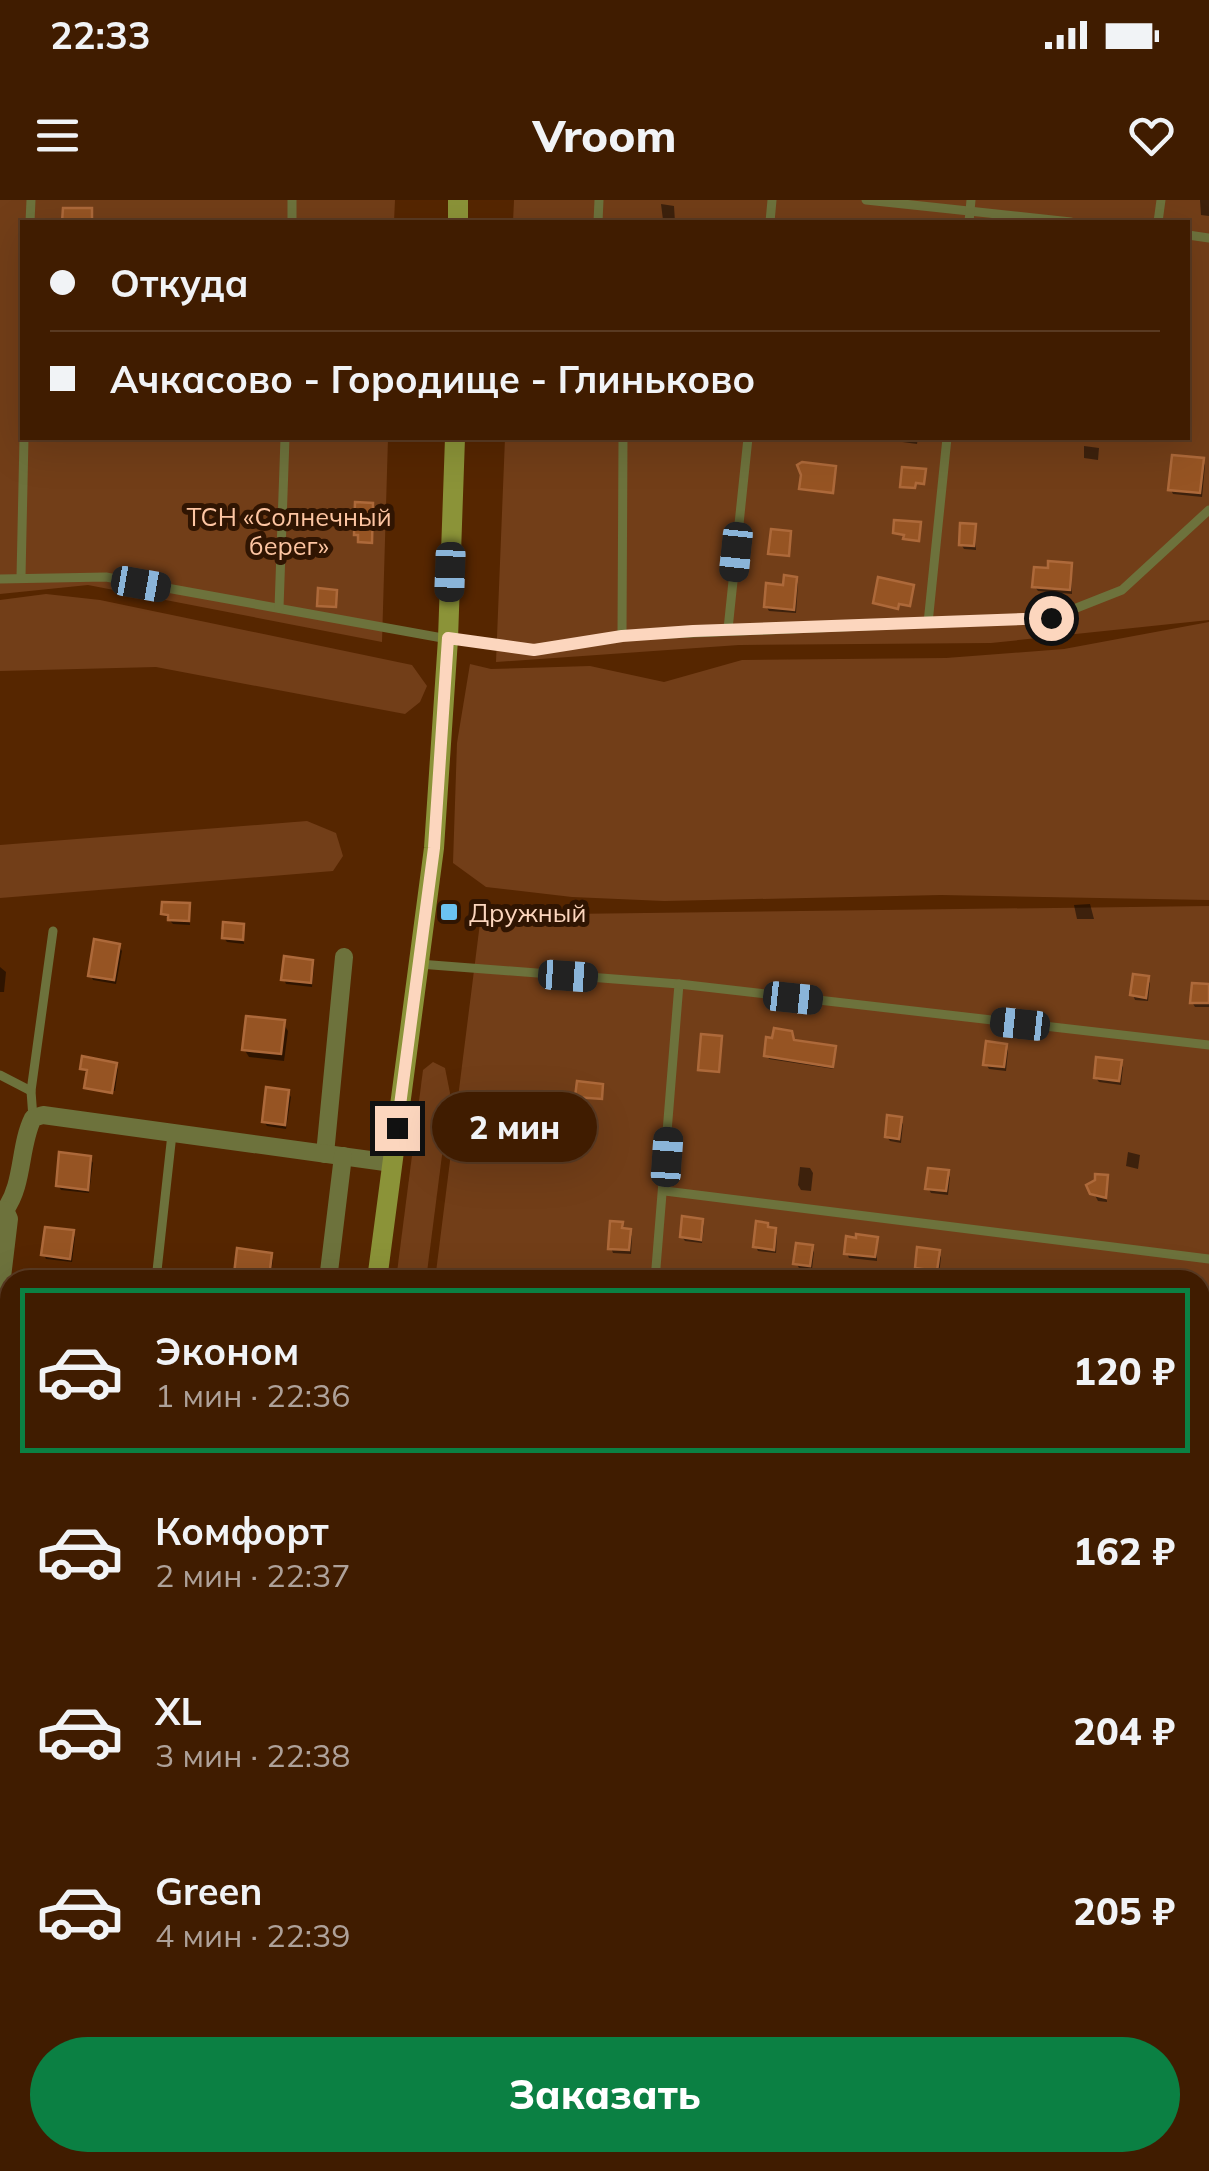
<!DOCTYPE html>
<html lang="ru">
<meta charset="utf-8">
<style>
body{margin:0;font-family:Mulish,sans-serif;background:#47250a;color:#f1f3f6;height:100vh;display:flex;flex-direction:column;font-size:38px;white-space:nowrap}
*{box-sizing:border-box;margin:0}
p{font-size:32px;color:#aea199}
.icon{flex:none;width:55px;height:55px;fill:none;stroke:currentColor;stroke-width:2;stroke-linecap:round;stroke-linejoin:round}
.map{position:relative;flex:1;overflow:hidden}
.panel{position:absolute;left:0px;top:1070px;width:1210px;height:902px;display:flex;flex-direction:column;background:#401c00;border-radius:30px 30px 0 0;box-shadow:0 10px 40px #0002,0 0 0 2px #593a22}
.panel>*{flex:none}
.top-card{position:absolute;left:20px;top:20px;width:1170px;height:220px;border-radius:0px;box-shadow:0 10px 40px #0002,0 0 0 2px #593a22;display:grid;align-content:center;height:220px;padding:0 30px;background:#401c00}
.end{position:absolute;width:45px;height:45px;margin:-22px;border:12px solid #fcd6be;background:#111;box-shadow:0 0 0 5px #111}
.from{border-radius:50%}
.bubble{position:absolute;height:70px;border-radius:35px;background:#401c00;box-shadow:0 10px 40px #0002,0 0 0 2px #593a22;font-size:32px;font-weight:800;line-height:70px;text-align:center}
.car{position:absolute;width:30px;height:60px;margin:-30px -15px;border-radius:12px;box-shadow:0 0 8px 2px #0007;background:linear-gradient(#222 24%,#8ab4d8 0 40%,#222 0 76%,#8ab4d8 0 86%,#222 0)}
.top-card b{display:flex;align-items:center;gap:35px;height:95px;font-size:38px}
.top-card b+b{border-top:2px solid #593a22}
.top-card i{width:25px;height:25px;background:#f1f3f6}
ul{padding:18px 0 0;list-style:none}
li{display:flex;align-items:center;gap:30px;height:165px;margin:0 20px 15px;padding:0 10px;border:5px solid transparent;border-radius:0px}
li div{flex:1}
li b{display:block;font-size:38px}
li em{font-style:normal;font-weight:800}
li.current{border-color:#0b8043}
li>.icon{width:90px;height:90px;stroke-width:1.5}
.primary-button{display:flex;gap:20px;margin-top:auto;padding:20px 30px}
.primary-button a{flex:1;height:115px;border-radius:60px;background:#0b8043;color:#fff;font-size:40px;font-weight:800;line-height:115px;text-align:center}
.status{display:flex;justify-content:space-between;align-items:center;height:70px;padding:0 50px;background:#401c00;direction:ltr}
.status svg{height:28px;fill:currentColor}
header{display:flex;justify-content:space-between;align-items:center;height:130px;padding:0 30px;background:#401c00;font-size:45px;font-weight:800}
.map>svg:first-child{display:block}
</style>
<div class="status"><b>22:33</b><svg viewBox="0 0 49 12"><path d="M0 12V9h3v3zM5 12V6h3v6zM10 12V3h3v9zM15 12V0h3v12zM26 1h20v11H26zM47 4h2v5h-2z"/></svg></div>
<header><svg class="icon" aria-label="menu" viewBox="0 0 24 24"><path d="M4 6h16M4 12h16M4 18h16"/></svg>Vroom<svg class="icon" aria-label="heart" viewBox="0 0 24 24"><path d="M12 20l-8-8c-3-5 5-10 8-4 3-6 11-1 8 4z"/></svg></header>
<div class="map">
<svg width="1209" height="1971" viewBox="0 0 1209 1971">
<rect width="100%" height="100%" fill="#562600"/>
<path fill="#632e00" d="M0,1886H10V1962L189,1963V1971H0Z"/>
<g fill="#723e18">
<path d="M0,0H395L394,22H22V238H388L382,442L88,385L0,394Z"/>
<path d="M514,0H1209V420L991,443L739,445L496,462L505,238H1188V22H513Z"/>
<path d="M46,394L100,400L412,465L427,486L420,502L405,514L156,467L0,471V400Z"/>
<path d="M1209,422V700L941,695L664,701L572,697L486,687L453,663L457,543L470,464L491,469L590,466L664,482L742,460L946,458L1064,449Z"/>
<path d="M307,621L336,633L343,656L333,671L0,698V645Z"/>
<path d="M1209,706V1971H324L325,1962H1200V1080H435L481,715Z"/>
<path d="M433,862L445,868L450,893L426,1080H396L423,870Z"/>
</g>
<g fill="#0007">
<path d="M1200,0H1209V16L1201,15Z"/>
<path d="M661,4L674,6L675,22L663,20Z"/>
<path d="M893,238H918L917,244L895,241Z"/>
<path d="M1084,246L1099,248L1098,260L1084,258Z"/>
<path d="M1202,260L1205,265L1202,297L1173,294L1171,290Z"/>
<path d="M974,326L976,350L964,349L961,344Z"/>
<path d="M1071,365L1072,394L1038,391L1035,387Z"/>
<path d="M796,379L798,384L796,413L769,411L766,406Z"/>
<path d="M1090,704L1094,719H1077L1074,705Z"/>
<path d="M188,705L190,725L173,724L164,714Z"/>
<path d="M242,726L244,744L227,742L224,738Z"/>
<path d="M119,746L122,751L116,784L93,780L91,775Z"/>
<path d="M312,762L314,767L312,787L286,784L284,779Z"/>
<path d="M0,767L6,772L4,792H0Z"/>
<path d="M1147,779L1150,783L1148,801L1135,800L1133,795Z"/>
<path d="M1209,787V807H1195L1192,802Z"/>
<path d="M283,823L288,831L284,861L249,857L244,849Z"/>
<path d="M774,841L835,848L834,869L769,859L767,855Z"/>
<path d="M1006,846L1008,851L1006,871L989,869L986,864Z"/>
<path d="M1120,863L1123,867L1121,885L1099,882L1096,878Z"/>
<path d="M116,865L118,869L115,891L86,886L89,874L82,869Z"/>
<path d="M288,893L291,897L286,929L267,926L264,922Z"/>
<path d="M900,920L903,924L901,943L890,941L887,937Z"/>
<path d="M1128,952L1140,955L1138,969L1126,966Z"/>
<path d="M90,958L93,963L89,993L61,990L58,985Z"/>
<path d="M800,967L810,968L813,973L811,991L801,990L798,985Z"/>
<path d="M947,973L950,977L948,995L931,993L928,988Z"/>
<path d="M1106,978L1107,1002L1098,1001L1090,986Z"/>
<path d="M702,1021L704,1026L702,1043L685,1041L682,1037Z"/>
<path d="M621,1024L632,1036L631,1054L613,1053L611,1048Z"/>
<path d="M767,1025L777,1035L776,1053L758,1051L756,1047Z"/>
<path d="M72,1033L75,1037L72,1062L46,1059L44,1055Z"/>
<path d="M876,1039L877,1061L849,1058L847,1053Z"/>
<path d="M811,1047L814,1052L812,1069L799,1068L796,1063Z"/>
<path d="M938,1052L941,1057L939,1075L920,1073L917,1068Z"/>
<path d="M270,1055L273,1060L270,1080L239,1078L237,1073Z"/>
<path d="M0,1368L10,1370V1394L0,1392Z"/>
<path d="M1205,1448H1209V1471V1462L1204,1457Z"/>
<path d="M0,1520L10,1521V1551L0,1550Z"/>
<path d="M0,1595L4,1600L0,1626Z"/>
<path d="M96,1962H153L152,1970L95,1971Z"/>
<path d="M603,1962H628V1966Z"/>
<path d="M662,1962H678L679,1971H661Z"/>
<path d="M1067,1962H1093V1971H1066Z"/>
<path d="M1160,1962H1187L1186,1971H1159Z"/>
</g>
<g fill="#965423" stroke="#ad693a" stroke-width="2.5">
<path d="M63,8H92V22H62Z"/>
<path d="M1172,255L1204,258L1200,293L1168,290Z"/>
<path d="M802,262L836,266L833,293L799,289L801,275L797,265Z"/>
<path d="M902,267L926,269L924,284L916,283L915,288L900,287Z"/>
<path d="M355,302L373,303L372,343L358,342V335H354Z"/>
<path d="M894,320L921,322L919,341L903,339L904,335L893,333Z"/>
<path d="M960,323L976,324L974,346L959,345Z"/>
<path d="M771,329L791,331L789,356L768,354Z"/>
<path d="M1048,361L1072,363L1070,390L1032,387L1034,367L1048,368Z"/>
<path d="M784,375L797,377L794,410L764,407L766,383L783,385Z"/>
<path d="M878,377L914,385L910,406L899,404L898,409L873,403Z"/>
<path d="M318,388L337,390L336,407L317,406Z"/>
<path d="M162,702L190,703L189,721L168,720V715L161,714Z"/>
<path d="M223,722L244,724L243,740L222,738Z"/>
<path d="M94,739L120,744L114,780L88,776Z"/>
<path d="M284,756L313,760L311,783L281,780Z"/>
<path d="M1133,774L1149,776L1146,798L1130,795Z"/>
<path d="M1192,783L1209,784V803H1190Z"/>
<path d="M246,816L285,820L281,854L242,850Z"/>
<path d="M774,828L792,831L794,840L836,846L833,867L764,856L766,837L772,838Z"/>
<path d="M701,834L722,836L719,872L698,870Z"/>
<path d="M986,841L1007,844L1004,867L983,865Z"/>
<path d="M82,856L117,863L112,893L84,888L87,870L80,869Z"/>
<path d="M1096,857L1122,860L1119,881L1094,878Z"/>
<path d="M577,881L603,884L602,899L575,897Z"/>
<path d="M266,887L289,890L285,925L262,922Z"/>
<path d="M887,915L902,917L899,939L885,937Z"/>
<path d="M59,952L91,956L88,990L56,986Z"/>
<path d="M928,968L949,970L946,991L925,989Z"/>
<path d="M1095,974L1108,975L1106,998L1090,994L1086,985L1095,980Z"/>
<path d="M682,1016L703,1019L701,1040L680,1037Z"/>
<path d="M610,1021L623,1022L622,1028L631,1029L629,1050L608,1049Z"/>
<path d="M756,1021L768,1023V1027L776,1028L774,1050L753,1047Z"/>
<path d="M45,1027L74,1030L70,1059L41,1055Z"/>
<path d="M856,1034L878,1037L875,1057L844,1054L846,1036L856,1038Z"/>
<path d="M796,1043L813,1045L810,1066L793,1064Z"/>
<path d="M917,1047L940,1050L937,1071L915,1068Z"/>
<path d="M237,1048L272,1053L269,1078L234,1074Z"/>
</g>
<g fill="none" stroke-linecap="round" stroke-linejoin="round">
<g stroke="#6d723c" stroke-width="9">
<path d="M866,0L1071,22"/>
<path d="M30,22L31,0"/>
<path d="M292,22V0"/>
<path d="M598,22L599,0"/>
<path d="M770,22L772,0"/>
<path d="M969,22L971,0"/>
<path d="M1158,22L1161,0"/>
<path d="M1188,35L1209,38"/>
<path d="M21,377L24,238"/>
<path d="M0,379L106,377L448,439L533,449L622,436L623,238"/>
<path d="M279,408L285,238"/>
<path d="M928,423L947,238"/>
<path d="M728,429L748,238"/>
<path d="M622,436L1051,418L1122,390L1209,310"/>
<path d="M419,764L679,784L655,1080"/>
<path d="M679,784L1209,845"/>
<path d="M0,875L31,891"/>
<path d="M33,918L31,891L53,731"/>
<path d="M665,991L1209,1059"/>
<path d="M156,1080L172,934"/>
<path d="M1200,1233L1209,1145"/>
<path d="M411,1962L471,1971"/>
<path d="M559,1971V1962"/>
<path d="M1125,1971V1962"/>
</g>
<g stroke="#6d723c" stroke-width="18">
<path d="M325,954L344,757"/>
<path d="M0,1010H5C24,984 19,946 33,918L43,915L392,963"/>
<path d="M328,1080L343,956"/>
<path d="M0,1094L9,1019L5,1010"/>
<path d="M0,1856L10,1857"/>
<path d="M204,1971V1962"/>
</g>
<g stroke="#8b9338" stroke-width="20">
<path d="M458,22V0"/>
<path d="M377,1080L434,648L448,439L455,238"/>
<path d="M257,1971L258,1962"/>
</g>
</g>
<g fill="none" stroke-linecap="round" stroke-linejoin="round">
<path stroke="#fcd6be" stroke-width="12" d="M397,928L434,648L448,438L534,450L622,436L693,431L1051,418"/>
</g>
<rect fill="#6bc3f2" stroke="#301502" stroke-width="4" x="439" y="702" width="20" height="20" rx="5"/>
<g text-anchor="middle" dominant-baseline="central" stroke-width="10" stroke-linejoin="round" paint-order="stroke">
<g font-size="25" fill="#fdc5a2" stroke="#301502">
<text x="289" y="316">ТСН «Солнечный<tspan x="289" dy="29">берег»</tspan></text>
</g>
<g font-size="25" fill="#fcd6be" stroke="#301502" text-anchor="start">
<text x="469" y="712">Дружный</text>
</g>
</g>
</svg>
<i class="end from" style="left:1051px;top:418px"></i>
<i class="end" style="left:397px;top:928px"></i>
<div class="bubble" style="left:432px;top:892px;width:165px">2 мин</div>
<i class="car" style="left:736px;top:352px;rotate:186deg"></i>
<i class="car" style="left:450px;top:372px;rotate:182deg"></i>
<i class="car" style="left:141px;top:384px;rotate:100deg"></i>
<i class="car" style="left:568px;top:776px;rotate:94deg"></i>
<i class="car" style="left:793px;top:798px;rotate:96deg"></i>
<i class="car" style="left:1020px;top:824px;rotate:276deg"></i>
<i class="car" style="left:667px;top:957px;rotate:4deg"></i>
<div class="top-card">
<b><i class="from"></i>Откуда</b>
<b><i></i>Ачкасово - Городище - Глиньково</b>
</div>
<section class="panel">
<ul>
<li class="current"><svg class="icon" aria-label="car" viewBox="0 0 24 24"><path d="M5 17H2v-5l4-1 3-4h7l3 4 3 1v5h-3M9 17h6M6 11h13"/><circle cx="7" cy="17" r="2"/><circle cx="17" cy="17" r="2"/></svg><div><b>Эконом</b><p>1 мин · 22:36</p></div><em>120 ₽</em></li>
<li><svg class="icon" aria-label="car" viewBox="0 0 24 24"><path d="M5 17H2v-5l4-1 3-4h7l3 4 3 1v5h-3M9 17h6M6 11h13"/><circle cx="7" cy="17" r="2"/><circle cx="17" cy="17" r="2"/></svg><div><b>Комфорт</b><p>2 мин · 22:37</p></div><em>162 ₽</em></li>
<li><svg class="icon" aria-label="car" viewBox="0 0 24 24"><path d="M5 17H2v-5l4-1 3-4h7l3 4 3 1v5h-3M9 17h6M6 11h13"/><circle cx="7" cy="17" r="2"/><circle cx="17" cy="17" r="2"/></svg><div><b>XL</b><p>3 мин · 22:38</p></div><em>204 ₽</em></li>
<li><svg class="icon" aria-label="car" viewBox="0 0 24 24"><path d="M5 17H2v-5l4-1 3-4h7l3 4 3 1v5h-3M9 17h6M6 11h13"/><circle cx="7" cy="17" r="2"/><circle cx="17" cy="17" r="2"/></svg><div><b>Green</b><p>4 мин · 22:39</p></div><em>205 ₽</em></li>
</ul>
<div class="primary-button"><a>Заказать</a></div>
</section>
</div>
